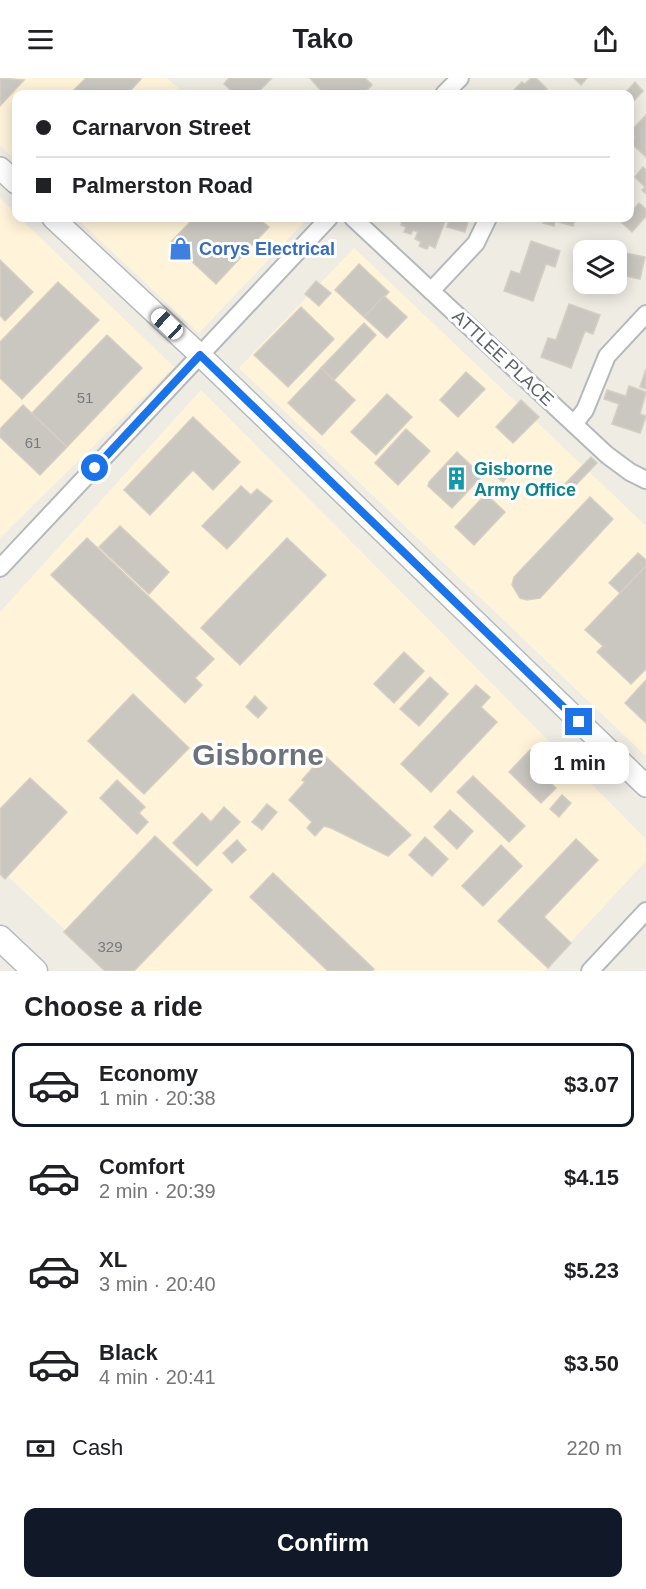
<!DOCTYPE html>
<meta charset="utf-8">
<style>
body{margin:0;font-family:Arial,sans-serif;background:#f6f6f6;color:#202124;height:100vh;display:flex;flex-direction:column;font-size:22px;white-space:nowrap}
*{box-sizing:border-box;margin:0}
p{font-size:20px;color:#757577}
.icon{flex:none;width:33px;height:33px;fill:none;stroke:currentColor;stroke-width:2;stroke-linecap:round;stroke-linejoin:round}
.map{position:relative;height:893px;overflow:hidden}
.side{display:flex;flex-direction:column;background:#fff;flex:1}
.side>*{flex:none}
.hud{position:absolute;left:12px;top:12px;width:622px;height:132px;border-radius:12px;box-shadow:0 3px 15px #0003;display:grid;align-content:center;height:132px;padding:0 24px;background:#fff}
.tools{position:absolute;left:573px;top:162px;display:grid;gap:12px}
.tools a{display:grid;place-items:center;width:54px;height:54px;border-radius:12px;background:#fff;box-shadow:0 3px 15px #0003;font-size:30px}
.end{position:absolute;width:27px;height:27px;margin:-14px;border:8px solid #1a73e8;background:#fff;box-shadow:0 0 0 3px #fff}
.from{border-radius:50%}
.bubble{position:absolute;height:42px;border-radius:12px;background:#fff;box-shadow:0 3px 15px #0003;font-size:20px;font-weight:600;line-height:42px;text-align:center}
.car{position:absolute;width:18px;height:36px;margin:-18px -9px;border-radius:8px;box-shadow:0 0 4px 2px #0007;background:linear-gradient(#fff 24%,#345 0 40%,#fff 0 76%,#345 0 86%,#fff 0)}
.hud b{display:flex;align-items:center;gap:21px;height:57px;font-size:22px}
.hud b+b{border-top:2px solid #e0e0e0}
.hud i{width:15px;height:15px;background:#202124}
ul{padding:0;list-style:none}
li{display:flex;align-items:center;gap:18px;height:84px;margin:0 12px 9px;padding:0 12px;border:3px solid transparent;border-radius:12px}
li div{flex:1}
li b{display:block;font-size:22px}
li em{font-style:normal;font-weight:600}
li.selected{border-color:#111827}
li>.icon{width:54px;height:54px;stroke-width:1.5}
h2{padding:0 24px;font-size:27px;line-height:72px}
.pay{display:flex;align-items:center;gap:15px;height:66px;padding:0 24px;font-size:22px}
.pay p{margin-inline-start:auto}
.primary-button{display:flex;gap:12px;margin-top:auto;padding:12px 24px}
.primary-button a{flex:1;height:69px;border-radius:12px;background:#111827;color:#fff;font-size:24px;font-weight:600;line-height:69px;text-align:center}
header{display:flex;justify-content:space-between;align-items:center;height:78px;padding:0 24px;background:#fff;font-size:27px;font-weight:600}
.map>svg:first-child{display:block}
</style>
<header><svg class="icon" aria-label="menu" viewBox="0 0 24 24"><path d="M4 6h16M4 12h16M4 18h16"/></svg>Tako<svg class="icon" aria-label="share" viewBox="0 0 24 24"><path d="M12 15V3M7 8l5-5 5 5M5 13v7h14v-7"/></svg></header>
<div class="map">
<svg width="646" height="893" viewBox="0 0 646 893">
<rect width="100%" height="100%" fill="#efece4"/>
<g fill="#fff4da">
<path d="M0,0H167L185,16H16V83L0,68Z"/>
<path d="M0,120L16,136V140H20L174,289L0,460Z"/>
<path d="M76,140H308L199,255Z"/>
<path d="M354,170L646,448V678L239,290Z"/>
<path d="M201,312L646,761V783L544,893H109L0,791V534Z"/>
</g>
<g fill="#cac7c1" stroke="#d5cec2" stroke-width="1.5">
<path d="M0,0L24,2L0,28Z"/>
<path d="M86,0H139L141,1L127,16H70Z"/>
<path d="M229,0H272L256,16H235L224,6Z"/>
<path d="M310,0H365L372,7L363,16H324Z"/>
<path d="M531,0H536L547,11L542,16H510L522,4L525,6Z"/>
<path d="M574,0H587L581,7Z"/>
<path d="M635,4L643,13L630,27V16H624Z"/>
<path d="M646,37V79L630,64L635,59L630,54Z"/>
<path d="M643,89L646,92V116L642,112L645,109L635,99Z"/>
<path d="M639,125L646,131V138L632,154L622,145L630,140V135Z"/>
<path d="M194,140H258L269,149L216,206L171,164Z"/>
<path d="M403,140H436L445,143L435,170L429,167L427,171L419,168L421,164L415,161L418,154L413,152L411,156L404,154L406,149L401,147Z"/>
<path d="M450,140H469L465,154L447,149Z"/>
<path d="M545,140H575L573,148L555,143L554,148L543,145Z"/>
<path d="M531,163L560,173L555,189L546,186L533,223L504,213L511,193L520,196Z"/>
<path d="M583,173L584,174V197L577,196Z"/>
<path d="M616,173L645,179L640,201L616,196Z"/>
<path d="M0,182L33,214L5,243L0,237Z"/>
<path d="M359,186L389,214L364,239L335,212Z"/>
<path d="M316,203L331,215L319,228L305,216Z"/>
<path d="M58,204L99,242L22,321L0,300V264Z"/>
<path d="M384,218L407,239L387,260L364,239Z"/>
<path d="M569,226L600,237L593,256L585,253L571,290L541,279L548,260L556,262Z"/>
<path d="M301,229L334,261L288,309L254,277Z"/>
<path d="M364,245L376,257L334,302L321,290Z"/>
<path d="M107,257L142,290L67,369L32,335Z"/>
<path d="M321,290L355,322L322,357L288,325Z"/>
<path d="M646,291V311L640,309Z"/>
<path d="M466,294L485,311L458,339L440,322Z"/>
<path d="M629,308L646,314L640,336L646,338L640,355L612,346L619,326L604,321L607,312L626,318Z"/>
<path d="M387,316L412,339L376,377L351,354Z"/>
<path d="M521,322L539,339L513,365L496,349Z"/>
<path d="M23,327L67,369L40,397L0,359V351Z"/>
<path d="M193,339L240,384L213,412L193,392L150,437L124,412Z"/>
<path d="M406,351L430,373L398,407L375,385Z"/>
<path d="M457,374L482,398L452,430L428,408L429,404Z"/>
<path d="M591,379L597,385L569,414L563,408Z"/>
<path d="M506,381L516,389L503,404L493,396Z"/>
<path d="M241,408L251,417L257,411L272,423L227,471L202,448Z"/>
<path d="M486,416L505,434L474,467L455,449Z"/>
<path d="M590,419L613,441L540,520L527,522L520,520L512,507L514,499Z"/>
<path d="M120,448L169,494L149,516L99,469Z"/>
<path d="M87,460L214,581L195,600L202,607L185,625L51,497Z"/>
<path d="M287,460L326,497L240,587L201,550Z"/>
<path d="M638,475L646,482V488L620,515L609,505Z"/>
<path d="M646,488V591L631,606L597,574L603,568L585,552Z"/>
<path d="M404,574L424,593L394,625L374,606Z"/>
<path d="M430,599L448,616L419,648L400,631Z"/>
<path d="M646,602V645L625,625Z"/>
<path d="M476,607L490,619L481,629L497,644L431,714L401,686Z"/>
<path d="M133,616L189,670L144,716L88,663Z"/>
<path d="M255,618L267,630L258,640L246,629Z"/>
<path d="M530,672L548,688L541,696L556,710L541,725L509,694Z"/>
<path d="M324,677L411,757L388,778L331,750L324,748L315,758L307,750L312,744L289,722L305,704L302,702Z"/>
<path d="M473,698L525,748L509,764L457,714Z"/>
<path d="M30,700L67,734L5,801L0,796V731Z"/>
<path d="M117,702L145,729L139,735L148,744L137,756L100,720Z"/>
<path d="M562,717L571,725L559,739L550,731Z"/>
<path d="M267,726L277,734L262,752L252,744Z"/>
<path d="M224,729L240,744L197,788L173,765L202,735L211,744Z"/>
<path d="M450,732L473,753L457,771L434,749Z"/>
<path d="M155,758L212,812L134,893H105L64,854Z"/>
<path d="M425,759L448,781L432,798L409,777Z"/>
<path d="M576,761L598,782L544,839L571,865L548,890L498,843Z"/>
<path d="M237,762L246,772L232,785L223,775Z"/>
<path d="M501,767L522,788L483,828L462,808Z"/>
<path d="M273,795L374,891L372,893H328L250,819Z"/>
</g>
<g fill="none" stroke-linecap="round" stroke-linejoin="round">
<defs>
<g id="minor">
<path d="M444,16L460,0"/>
<path d="M353,140L607,377L630,394L646,402"/>
<path d="M431,213L476,165L488,140"/>
<path d="M574,346L585,332L607,278L646,236"/>
<path d="M0,490L329,140"/>
<path d="M590,893L646,833"/>
</g>
<g id="tertiary">
<path d="M0,90L16,105"/>
<path d="M53,140L200,277L646,708"/>
</g>
<path id="secondary" d="M0,860L35,893"/>
</defs>
<use href="#minor" stroke="#b5b8bc" stroke-width="20"/>
<use href="#tertiary" stroke="#b5b8bc" stroke-width="24"/>
<use href="#secondary" stroke="#b6babf" stroke-width="27"/>
<use href="#minor" stroke="#fff" stroke-width="16"/>
<use href="#tertiary" stroke="#fff" stroke-width="21"/>
<use href="#secondary" stroke="#fff" stroke-width="24"/>
</g>
<g fill="none" stroke-linecap="round" stroke-linejoin="round">
<path stroke="#1a73e8" stroke-width="8" d="M95,390L200,277L579,644"/>
</g>
<defs>
<symbol id="shop-bare" viewBox="-9 -9 18 18"><path d="M-5-2.5h2.3a2.7 3.5 0 0 1 5.4 0H5L5.5 6h-11ZM-1.5-2.5h3a1.5 2.3 0 0 0-3 0Z" fill="#3f7fe0" stroke="#fff" stroke-width="2.5" paint-order="stroke"/></symbol>
<symbol id="building-bare" viewBox="-9 -9 18 18"><path d="M-4-6H4V6H1V3H-1V6H-4ZM-2.5-4.3h1.7v1.8h-1.7ZM.8-4.3h1.7v1.8H.8ZM-2.5-1h1.7V.8h-1.7ZM.8-1h1.7V.8H.8Z" fill="#0f9aa8" stroke="#fff" stroke-width="2.5" paint-order="stroke"/></symbol>
</defs>
<g fill-rule="evenodd">
<use href="#shop-bare" x="164" y="154" width="33" height="33"/>
<use href="#building-bare" x="440" y="384" width="33" height="33"/>
</g>
<g text-anchor="middle" dominant-baseline="central" stroke-width="6" stroke-linejoin="round" paint-order="stroke">
<g font-size="15" fill="#787a7d">
<text x="85" y="319">51</text>
<text x="33" y="364">61</text>
<text x="110" y="868">329</text>
</g>
<g font-size="18" font-weight="bold" fill="#366cbe" stroke="#fff" text-anchor="start">
<text x="199" y="171">Corys Electrical</text>
</g>
<g font-size="18" fill="#5c6166" stroke="#fff">
<text transform="translate(503 280) rotate(43)">ATTLEE PLACE</text>
</g>
<g font-size="18" font-weight="bold" fill="#0d838f" stroke="#fff" text-anchor="start">
<text x="474" y="391">Gisborne<tspan x="474" dy="21">Army Office</tspan></text>
</g>
<g font-size="30" font-weight="bold" fill="#6d7378" stroke="#fff">
<text x="258" y="676">Gisborne</text>
</g>
</g>
</svg>
<div class="tools">
<a><svg class="icon" aria-label="layers" viewBox="0 0 24 24"><path d="M12 4l9 5-9 5-9-5zM3 14l9 5 9-5"/></svg></a>
</div>
<i class="end from" style="left:95px;top:390px"></i>
<i class="end" style="left:579px;top:644px"></i>
<div class="bubble" style="left:530px;top:664px;width:99px">1 min</div>
<i class="car" style="left:167px;top:246px;rotate:313deg"></i>
<div class="hud">
<b><i class="from"></i>Carnarvon Street</b>
<b><i></i>Palmerston Road</b>
</div>
</div>
<section class="side">
<h2>Choose a ride</h2>
<ul>
<li class="selected"><svg class="icon" aria-label="car" viewBox="0 0 24 24"><path d="M5 17H2v-5l4-1 3-4h7l3 4 3 1v5h-3M9 17h6M6 11h13"/><circle cx="7" cy="17" r="2"/><circle cx="17" cy="17" r="2"/></svg><div><b>Economy</b><p>1 min · 20:38</p></div><em>$3.07</em></li>
<li><svg class="icon" aria-label="car" viewBox="0 0 24 24"><path d="M5 17H2v-5l4-1 3-4h7l3 4 3 1v5h-3M9 17h6M6 11h13"/><circle cx="7" cy="17" r="2"/><circle cx="17" cy="17" r="2"/></svg><div><b>Comfort</b><p>2 min · 20:39</p></div><em>$4.15</em></li>
<li><svg class="icon" aria-label="car" viewBox="0 0 24 24"><path d="M5 17H2v-5l4-1 3-4h7l3 4 3 1v5h-3M9 17h6M6 11h13"/><circle cx="7" cy="17" r="2"/><circle cx="17" cy="17" r="2"/></svg><div><b>XL</b><p>3 min · 20:40</p></div><em>$5.23</em></li>
<li><svg class="icon" aria-label="car" viewBox="0 0 24 24"><path d="M5 17H2v-5l4-1 3-4h7l3 4 3 1v5h-3M9 17h6M6 11h13"/><circle cx="7" cy="17" r="2"/><circle cx="17" cy="17" r="2"/></svg><div><b>Black</b><p>4 min · 20:41</p></div><em>$3.50</em></li>
</ul>
<div class="pay"><svg class="icon" aria-label="cash" viewBox="0 0 24 24"><path d="M3 7h18v10H3z"/><circle cx="12" cy="12" r="2"/></svg>Cash<p>220 m</p></div>
<div class="primary-button"><a>Confirm</a></div>
</section>
